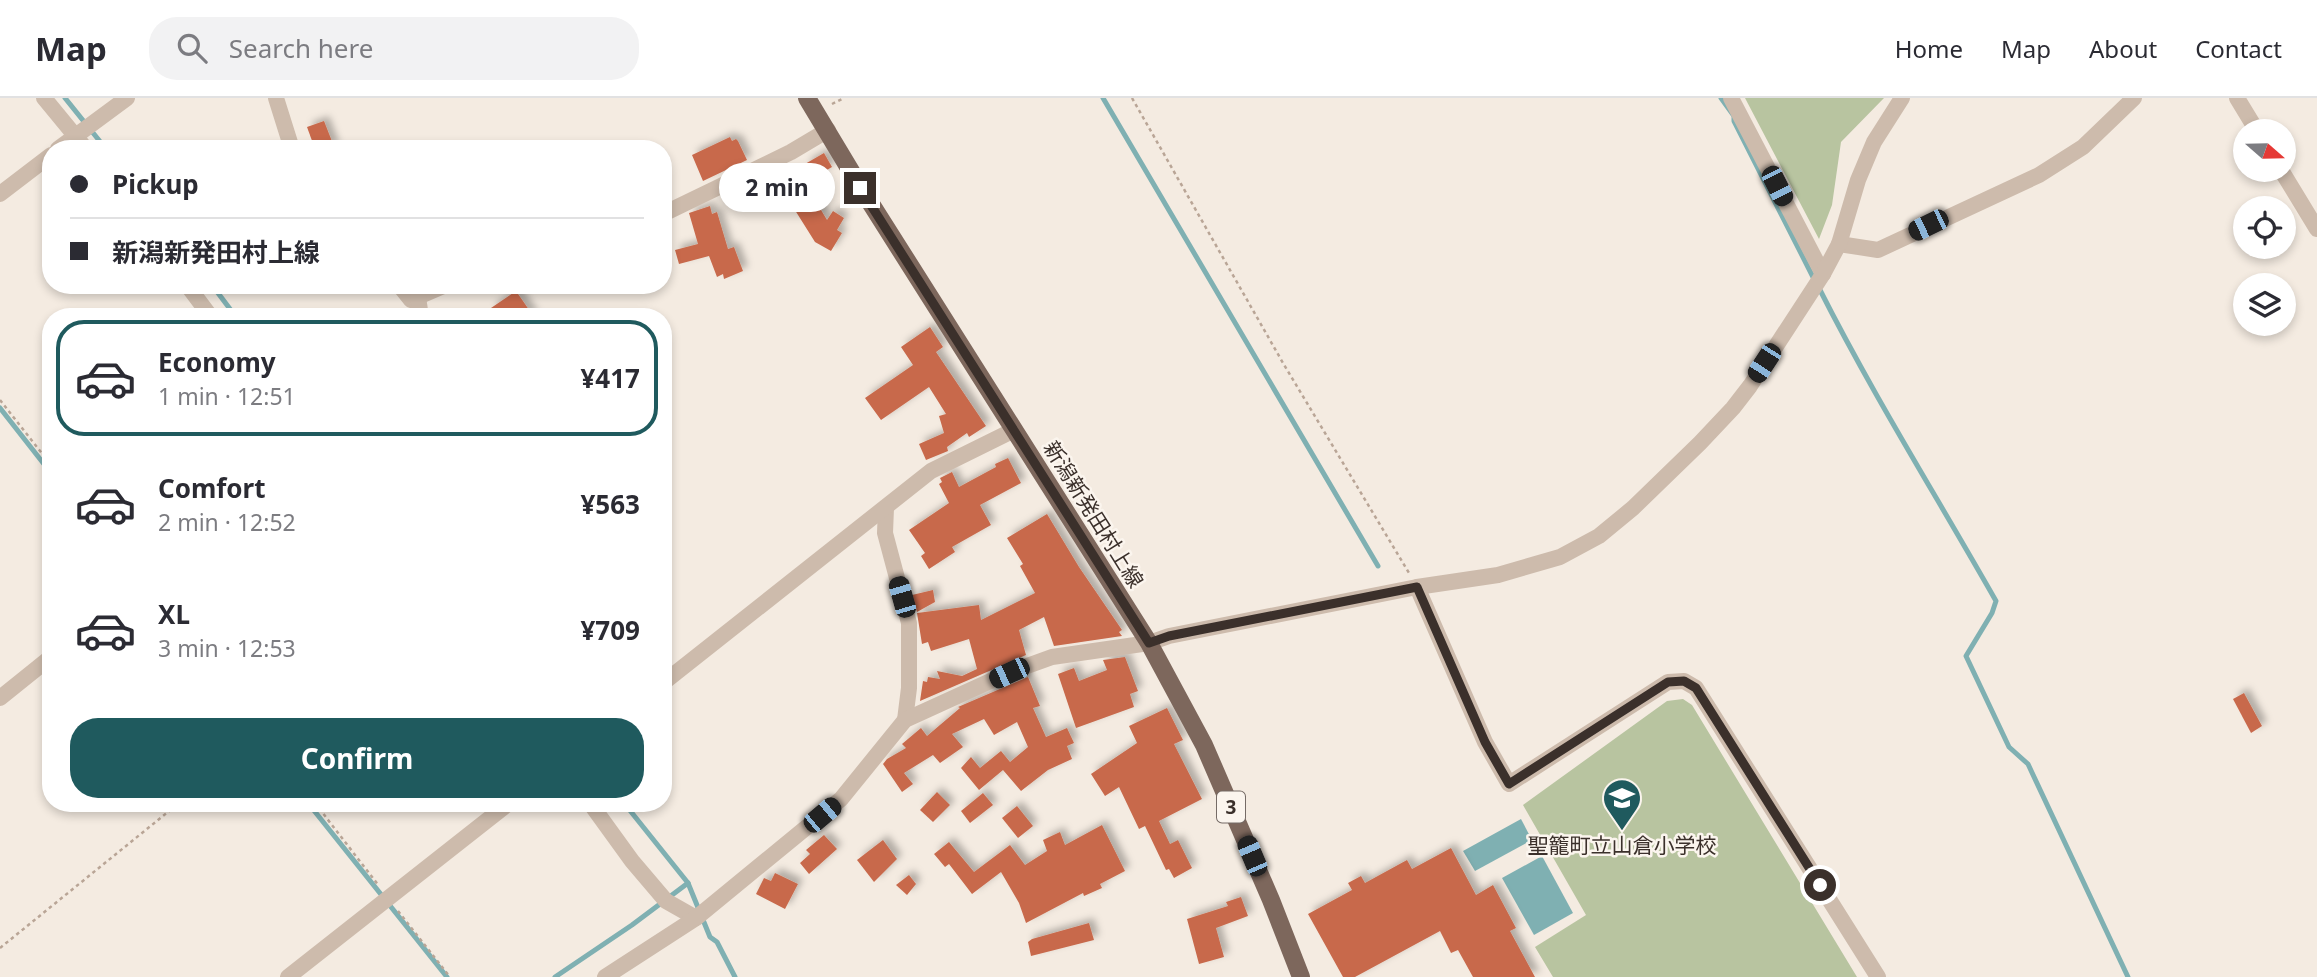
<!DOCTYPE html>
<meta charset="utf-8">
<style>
body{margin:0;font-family:"Noto Sans","Noto Sans JP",sans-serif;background:#f2f2f3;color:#2b2b33;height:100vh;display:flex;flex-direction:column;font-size:26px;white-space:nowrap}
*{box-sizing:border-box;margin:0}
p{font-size:23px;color:#7c7c81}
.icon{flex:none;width:38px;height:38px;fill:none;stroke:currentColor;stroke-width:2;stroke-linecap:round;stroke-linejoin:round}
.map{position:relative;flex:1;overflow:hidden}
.sheet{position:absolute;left:42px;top:210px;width:630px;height:504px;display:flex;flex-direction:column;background:#fff;border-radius:28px;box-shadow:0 4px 10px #0003}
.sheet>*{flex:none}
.banner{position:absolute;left:42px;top:42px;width:630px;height:154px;border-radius:28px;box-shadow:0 4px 10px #0003;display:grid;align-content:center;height:154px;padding:0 28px;background:#fff}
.needle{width:46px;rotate:110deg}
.tools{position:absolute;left:2233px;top:21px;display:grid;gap:14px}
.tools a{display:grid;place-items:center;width:63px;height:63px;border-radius:50%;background:#fff;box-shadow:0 4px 10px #0003;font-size:35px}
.end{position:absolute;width:32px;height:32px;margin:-16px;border:9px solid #3b302b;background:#fff;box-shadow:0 0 0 4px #fff}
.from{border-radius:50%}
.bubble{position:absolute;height:49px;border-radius:24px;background:#fff;box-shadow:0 4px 10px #0003;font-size:23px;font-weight:700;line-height:49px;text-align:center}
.car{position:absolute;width:21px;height:42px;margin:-21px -10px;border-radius:9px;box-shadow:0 0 5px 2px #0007;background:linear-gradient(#222 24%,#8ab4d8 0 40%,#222 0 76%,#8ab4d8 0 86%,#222 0)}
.banner b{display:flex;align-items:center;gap:24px;height:66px;font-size:26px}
.banner b+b{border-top:2px solid #e1e1e2}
.banner i{width:18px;height:18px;background:#2b2b33}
ul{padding:12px 0 0;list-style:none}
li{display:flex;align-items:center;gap:21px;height:116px;margin:0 14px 10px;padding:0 14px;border:4px solid transparent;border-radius:28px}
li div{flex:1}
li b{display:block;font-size:26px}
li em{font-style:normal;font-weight:700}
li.selected{border-color:#1f5a5e}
li>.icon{width:63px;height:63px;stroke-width:1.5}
.action{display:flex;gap:14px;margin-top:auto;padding:14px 28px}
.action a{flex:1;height:80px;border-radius:28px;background:#1f5a5e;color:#fff;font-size:28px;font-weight:700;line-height:80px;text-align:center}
header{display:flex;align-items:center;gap:42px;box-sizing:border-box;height:98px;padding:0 35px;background:#fff;border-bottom:2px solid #e1e1e2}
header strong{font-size:33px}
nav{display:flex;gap:38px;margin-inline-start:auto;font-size:24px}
.search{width:490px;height:63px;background:#f2f2f3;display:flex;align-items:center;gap:18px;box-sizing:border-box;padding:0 24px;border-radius:28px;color:#7c7c81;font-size:26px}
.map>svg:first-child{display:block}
</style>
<header>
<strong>Map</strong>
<div class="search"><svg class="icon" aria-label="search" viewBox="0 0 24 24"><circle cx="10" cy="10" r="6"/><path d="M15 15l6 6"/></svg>Search here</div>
<nav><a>Home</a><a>Map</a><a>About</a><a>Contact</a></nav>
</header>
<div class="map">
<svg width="2317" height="879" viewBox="0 0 2317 879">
<defs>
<filter id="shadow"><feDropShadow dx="5" dy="-5" stdDeviation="3.5" flood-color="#0004"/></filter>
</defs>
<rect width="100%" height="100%" fill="#f4ebe1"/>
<g fill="#b8c4a0">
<path d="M1745,0H1884L1841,44L1832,107L1819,141Z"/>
<path d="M1683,601L1692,607L1857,879H1553L1535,849L1586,817L1523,707L1667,603Z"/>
</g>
<g fill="#7fb0b2">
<path d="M1521,721L1532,742L1475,773L1463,753Z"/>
<path d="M1542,758L1573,815L1534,837L1502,780Z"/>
</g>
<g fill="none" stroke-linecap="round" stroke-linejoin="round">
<g stroke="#7fb0b2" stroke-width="5">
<path d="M65,0L106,51"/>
<path d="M1103,0L1378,468"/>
<path d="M1721,0L1734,18V23L1814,181"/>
<path d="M212,187L236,219"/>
<path d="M1819,190C1873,297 1937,399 1996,503L1992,515L1966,558L2009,649L2028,666L2128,879"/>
<path d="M0,310L51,375"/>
<path d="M308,705L447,879"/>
<path d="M624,705L688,785L710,839L717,844L735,879"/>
<path d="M555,879L632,827L688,785"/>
</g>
</g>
<g fill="#c8694b" filter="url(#shadow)">
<path d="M324,23L335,51H315L307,29Z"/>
<path d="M730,39L732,43L736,41L738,43L747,62L703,83L692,57Z"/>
<path d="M824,55L832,69L813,80L805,66Z"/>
<path d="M812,97L827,122L833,113L844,120L837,132L842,135L831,153L815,144L793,109Z"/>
<path d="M710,108L712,116L717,114L728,151L734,149L743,173L724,181L723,176L717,179L709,158L679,166L675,152L698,146L689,115Z"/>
<path d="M516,193L534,219H497L491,210Z"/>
<path d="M930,229L943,249L936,254L986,328L969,339L967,335L947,349L948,353L926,362L919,346L944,335L939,318L946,316L929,289L881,322L865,300L913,267L901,249Z"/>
<path d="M1008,360L1021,385L980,407L991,427L952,449L955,454L929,471L921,458L925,455L909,432L949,405L939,386L942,384L940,380L952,374L959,389L996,369L995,366Z"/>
<path d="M1047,416L1079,469L1122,532L1119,534L1122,538L1054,548L1044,519L1019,532L1026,557L920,603L923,583L927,584L928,579L940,581L937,573L962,578L977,571L969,541L931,553L928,544L922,546L917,515L979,507L981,522L1035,495L1020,468L1023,466L1007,440Z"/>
<path d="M933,492L935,504L917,514L912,497Z"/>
<path d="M1125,559L1138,593L1130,596L1134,609L1076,630L1058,576L1074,570L1079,583L1107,572L1103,562Z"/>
<path d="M1028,579L1040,608L1033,610L1046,639L1067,630L1074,645L1067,648L1072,661L1048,672L1021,693L1003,672L979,692L961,670L971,659L980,670L1001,653L1010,664L1028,649L1017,624L994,637L984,621L952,636L963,649L940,665L933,657L904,675L913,686L902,694L883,666L887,661L906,650L902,646L921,630L927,638L960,610L958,609Z"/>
<path d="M2244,595L2262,628L2251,635L2233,601Z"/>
<path d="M1167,610L1183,642L1174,646L1202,701L1159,723L1170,746L1178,742L1192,770L1174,780L1169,771L1166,772L1145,728L1139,731L1119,689L1105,698L1091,676L1137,645L1129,628Z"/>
<path d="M937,694L950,707L933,724L920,712Z"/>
<path d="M983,695L993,707L970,725L961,713Z"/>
<path d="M1017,708L1033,728L1018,740L1002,720Z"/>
<path d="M1102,727L1125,773L1100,786L1102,790L1084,798L1083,795L1026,825L1019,805L1001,774L972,796L949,766L945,769L934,756L949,744L974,774L1010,747L1025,767L1047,753L1043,742L1060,734L1065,747Z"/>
<path d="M824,737L837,751L809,776L800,765L810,756L806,752Z"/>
<path d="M883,742L897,761L874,784L857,762Z"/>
<path d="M1451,750L1476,797L1493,787L1516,830L1510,833L1535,879H1473L1458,852L1451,855L1440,833L1355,879H1343L1308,816L1352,792L1348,785L1361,778L1365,785L1407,762L1412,771Z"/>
<path d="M775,775L798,786L785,811L756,796L764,780L771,783Z"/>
<path d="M909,777L916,786L907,797L896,787Z"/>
<path d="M1241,799L1248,818L1216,830L1224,859L1199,866L1187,821L1228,808L1226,804Z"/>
<path d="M1089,825L1094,842L1031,858L1028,844L1032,841Z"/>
</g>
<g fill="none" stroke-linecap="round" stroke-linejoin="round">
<g stroke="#b9a596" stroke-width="2.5" stroke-dasharray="3.5 3.5" stroke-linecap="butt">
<path d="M1132,0L1283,265L1409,475"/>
<path d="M832,6L844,0"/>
<path d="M0,302L51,367"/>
<path d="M315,705L379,788"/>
<path d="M398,813L450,879"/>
<path d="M0,850L179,705"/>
</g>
<g stroke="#cdbbac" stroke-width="16">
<path d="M44,0L86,51"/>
<path d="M276,0L292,51"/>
<path d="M1731,0L1823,176"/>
<path d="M2237,0L2257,33"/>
<path d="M58,51L127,0"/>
<path d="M2281,72L2317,131"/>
<path d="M0,96L51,57"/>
<path d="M663,116L791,54L828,32"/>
<path d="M1839,146L1878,152L2039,77L2083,49L2134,0"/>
<path d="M187,187L211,219"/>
<path d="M399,187L411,202L446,187"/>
<path d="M418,199L421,219"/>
<path d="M886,410L885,435L909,525V590L905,622"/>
<path d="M1417,489L1485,644L1509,686L1668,584L1684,583L1696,590L1878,879"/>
<path d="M663,585L931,373L1014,332"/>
<path d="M0,600L51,559"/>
<path d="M590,705L632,763L666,803L696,820"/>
<path d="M288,879L509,705"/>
<path d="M605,879L696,820L841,701L905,622L1008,575L1052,559L1149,545L1169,538L1417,489L1498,477L1560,459L1599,438L1633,410L1700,345L1733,310L1750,288L1823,176L1839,146L1858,82L1874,44L1902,0"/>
</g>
<path stroke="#7d675c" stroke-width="18" d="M807,0L861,90L1149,545L1204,647L1271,802L1301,879"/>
</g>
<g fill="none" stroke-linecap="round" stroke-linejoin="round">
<path stroke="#3b302b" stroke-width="9" d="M860,90L1149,545L1169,538L1417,489L1485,644L1509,686L1668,584L1684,583L1696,590L1820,787"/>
</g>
<defs>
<symbol id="school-pin" viewBox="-11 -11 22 30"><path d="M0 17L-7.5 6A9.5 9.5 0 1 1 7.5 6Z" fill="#1f5a5e" stroke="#fbf5ee"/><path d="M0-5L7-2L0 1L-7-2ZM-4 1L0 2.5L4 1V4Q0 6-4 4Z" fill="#fff"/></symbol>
</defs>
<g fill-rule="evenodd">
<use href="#school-pin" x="1600" y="678" width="44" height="60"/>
</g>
<g text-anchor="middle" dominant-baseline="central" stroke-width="5" stroke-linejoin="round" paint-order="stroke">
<rect fill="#fbf5ee" stroke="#756b66" stroke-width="2" x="1217" y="693.5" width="28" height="31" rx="5"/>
<g font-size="19" font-weight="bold" fill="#3b302b">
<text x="1231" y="709">3</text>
</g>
<g font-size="21" fill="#3b302b" stroke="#fbf5ee">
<text transform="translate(1094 416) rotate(58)">新潟新発田村上線</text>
</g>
<g font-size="21" fill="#3b302b" stroke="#fbf5ee">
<text x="1622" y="747">聖籠町立山倉小学校</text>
</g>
</g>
</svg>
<div class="tools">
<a><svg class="needle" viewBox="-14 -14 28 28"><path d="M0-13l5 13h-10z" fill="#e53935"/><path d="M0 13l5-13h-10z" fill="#7c7c81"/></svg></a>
<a><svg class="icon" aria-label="locate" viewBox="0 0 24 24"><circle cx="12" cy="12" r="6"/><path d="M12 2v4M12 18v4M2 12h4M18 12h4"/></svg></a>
<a><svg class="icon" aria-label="layers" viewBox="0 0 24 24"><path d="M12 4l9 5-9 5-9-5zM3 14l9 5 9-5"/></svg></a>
</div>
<i class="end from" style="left:1820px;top:787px"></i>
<i class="end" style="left:860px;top:90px"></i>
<div class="bubble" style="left:719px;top:65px;width:116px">2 min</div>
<i class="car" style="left:1777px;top:88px;rotate:153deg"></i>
<i class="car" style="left:1928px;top:127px;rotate:244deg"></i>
<i class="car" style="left:1764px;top:265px;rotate:213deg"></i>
<i class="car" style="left:902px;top:499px;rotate:344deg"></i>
<i class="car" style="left:1009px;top:575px;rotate:245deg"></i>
<i class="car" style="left:822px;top:717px;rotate:50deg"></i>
<i class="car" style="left:1252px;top:758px;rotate:337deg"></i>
<div class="banner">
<b><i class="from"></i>Pickup</b>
<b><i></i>新潟新発田村上線</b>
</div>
<section class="sheet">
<ul>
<li class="selected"><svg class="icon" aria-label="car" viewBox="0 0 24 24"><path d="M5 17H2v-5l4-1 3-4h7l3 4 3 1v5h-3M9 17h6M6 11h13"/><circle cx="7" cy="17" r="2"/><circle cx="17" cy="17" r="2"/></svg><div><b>Economy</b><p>1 min · 12:51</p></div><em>¥417</em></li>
<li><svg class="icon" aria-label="car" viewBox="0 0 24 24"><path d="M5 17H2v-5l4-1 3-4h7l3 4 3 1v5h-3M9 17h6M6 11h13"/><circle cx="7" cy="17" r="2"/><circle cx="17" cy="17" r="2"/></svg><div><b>Comfort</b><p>2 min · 12:52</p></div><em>¥563</em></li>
<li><svg class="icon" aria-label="car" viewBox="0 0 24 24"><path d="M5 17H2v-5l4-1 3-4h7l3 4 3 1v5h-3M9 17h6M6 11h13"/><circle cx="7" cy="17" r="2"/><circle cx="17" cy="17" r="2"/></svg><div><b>XL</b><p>3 min · 12:53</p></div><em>¥709</em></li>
</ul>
<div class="action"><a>Confirm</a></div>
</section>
</div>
